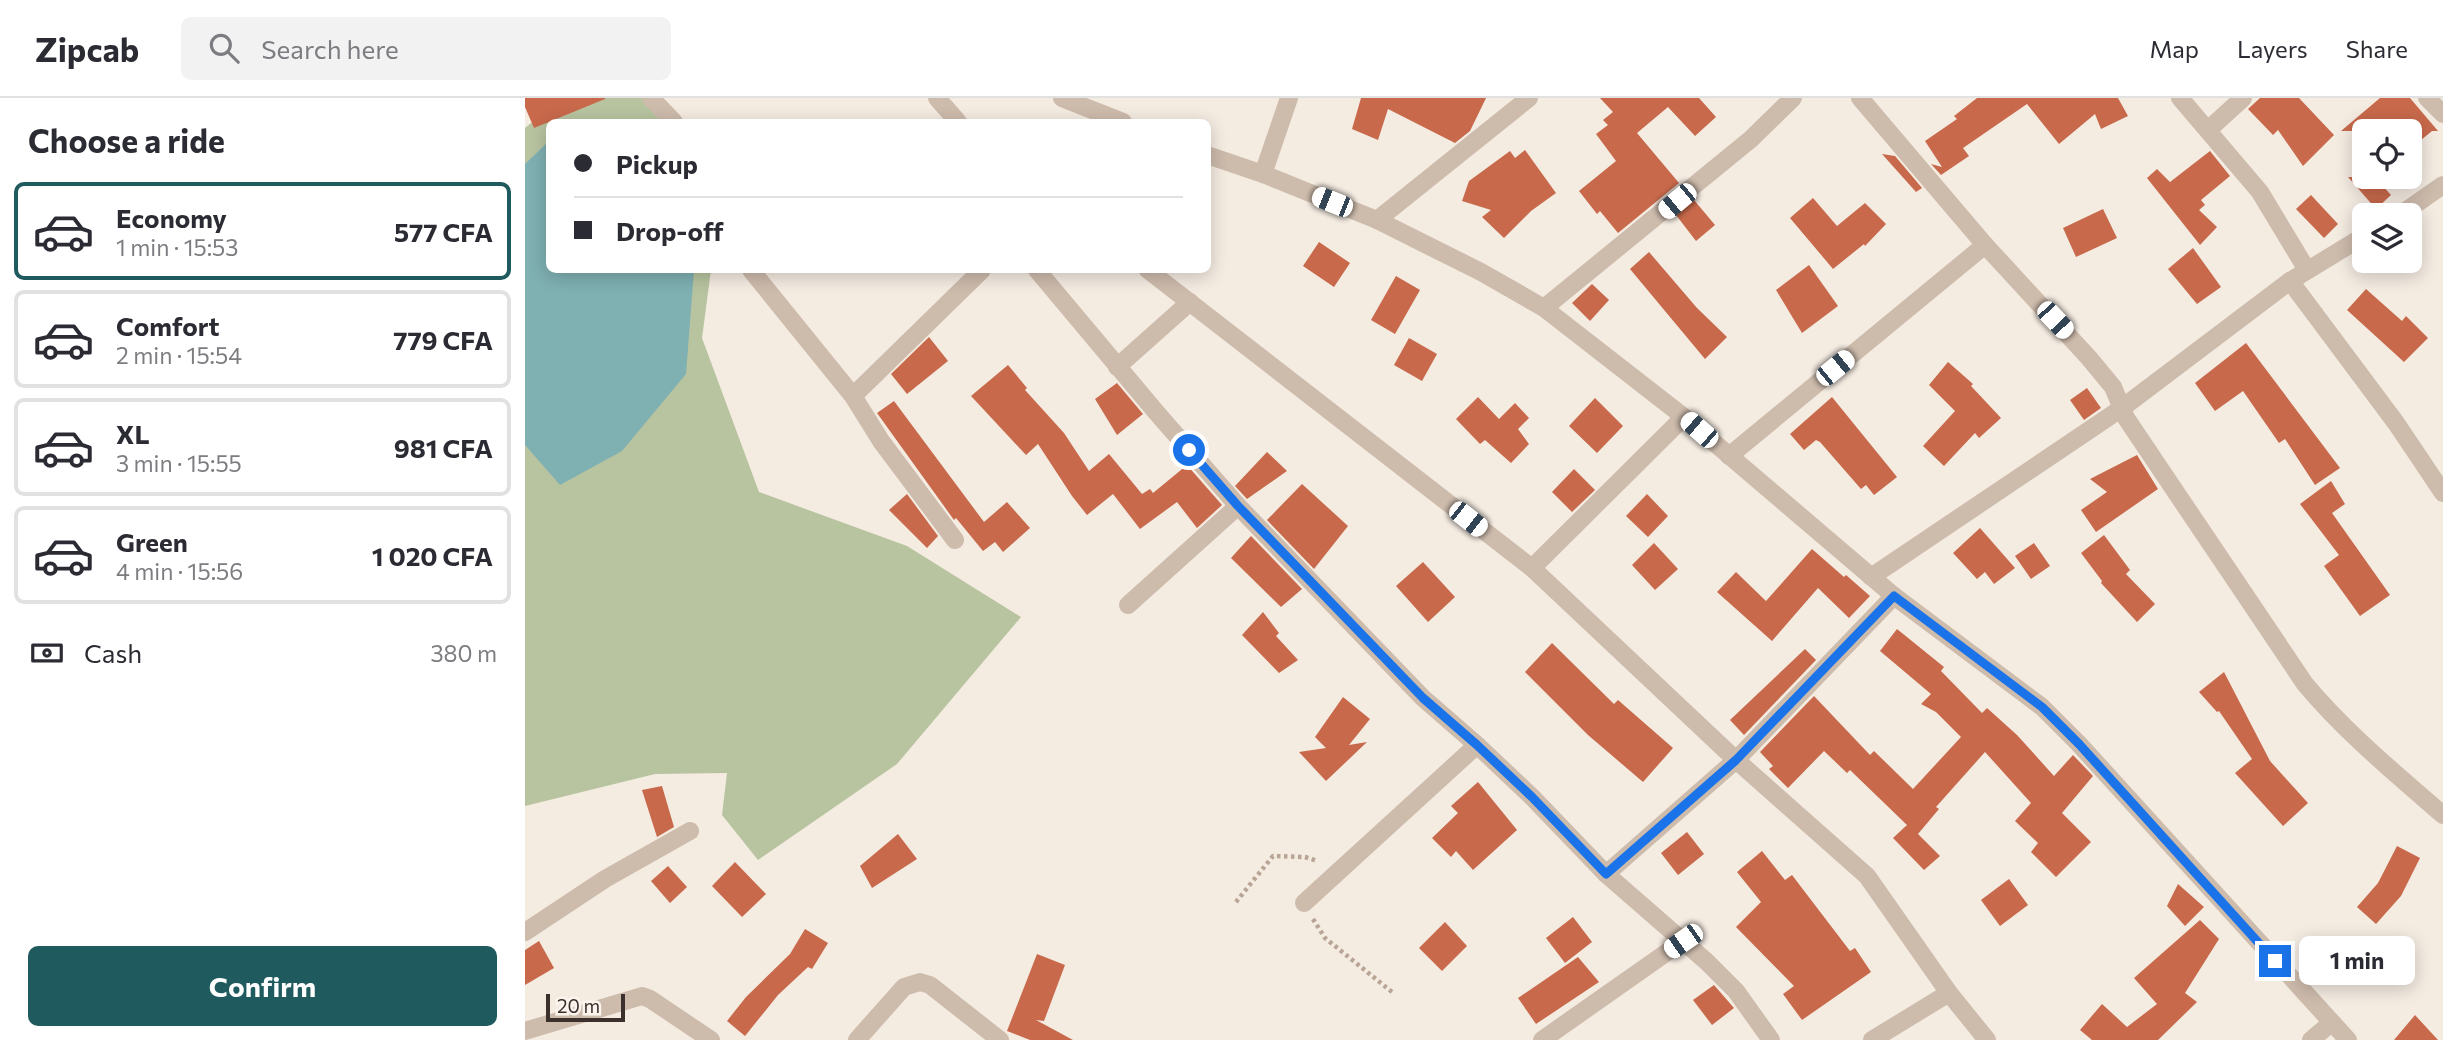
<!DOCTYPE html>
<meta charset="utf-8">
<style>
body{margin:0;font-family:Commissioner,sans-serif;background:#f2f2f3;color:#2b2b33;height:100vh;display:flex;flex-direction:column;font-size:26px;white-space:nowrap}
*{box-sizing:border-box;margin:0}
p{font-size:23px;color:#7c7c81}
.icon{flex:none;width:38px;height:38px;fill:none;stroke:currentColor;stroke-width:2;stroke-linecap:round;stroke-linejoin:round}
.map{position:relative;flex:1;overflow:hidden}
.sheet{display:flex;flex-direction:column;background:#fff;width:525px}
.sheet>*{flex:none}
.banner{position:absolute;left:21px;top:21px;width:665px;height:154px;border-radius:10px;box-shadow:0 4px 18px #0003;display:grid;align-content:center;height:154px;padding:0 28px;background:#fff}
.tools{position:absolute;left:1827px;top:21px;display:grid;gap:14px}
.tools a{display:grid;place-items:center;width:70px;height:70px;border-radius:10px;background:#fff;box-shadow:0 4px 18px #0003;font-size:35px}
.scale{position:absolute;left:21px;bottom:18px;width:79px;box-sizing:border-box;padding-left:7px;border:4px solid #3b302b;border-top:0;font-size:19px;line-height:24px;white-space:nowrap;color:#3b302b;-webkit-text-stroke:5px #fbf5ee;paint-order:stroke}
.end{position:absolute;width:32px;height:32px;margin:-16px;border:9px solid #1a73e8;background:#fff;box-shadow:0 0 0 4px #fff}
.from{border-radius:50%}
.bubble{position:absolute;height:49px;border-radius:10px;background:#fff;box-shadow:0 4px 18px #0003;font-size:23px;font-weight:700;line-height:49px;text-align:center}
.car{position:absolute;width:21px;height:42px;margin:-21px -10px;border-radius:9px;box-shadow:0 0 5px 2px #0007;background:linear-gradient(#fff 24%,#345 0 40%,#fff 0 76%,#345 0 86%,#fff 0)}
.banner b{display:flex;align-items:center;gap:24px;height:66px;font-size:26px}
.banner b+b{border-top:2px solid #e1e1e2}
.banner i{width:18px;height:18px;background:#2b2b33}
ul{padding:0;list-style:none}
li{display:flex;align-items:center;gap:21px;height:98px;margin:0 14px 10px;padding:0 14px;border:4px solid #e1e1e2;border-radius:10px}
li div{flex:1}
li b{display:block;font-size:26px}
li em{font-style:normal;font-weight:700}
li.current{border-color:#1f5a5e}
li>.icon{width:63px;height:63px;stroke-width:1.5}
h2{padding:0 28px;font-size:32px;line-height:84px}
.pay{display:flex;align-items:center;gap:18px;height:77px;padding:0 28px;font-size:26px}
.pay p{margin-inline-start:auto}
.action{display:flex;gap:14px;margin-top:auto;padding:14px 28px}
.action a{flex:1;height:80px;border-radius:10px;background:#1f5a5e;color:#fff;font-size:28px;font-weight:700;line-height:80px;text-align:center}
header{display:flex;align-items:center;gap:42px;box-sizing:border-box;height:98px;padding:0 35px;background:#fff;border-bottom:2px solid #e1e1e2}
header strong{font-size:33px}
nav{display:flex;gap:38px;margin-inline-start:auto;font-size:24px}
.search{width:490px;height:63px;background:#f2f2f3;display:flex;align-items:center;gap:18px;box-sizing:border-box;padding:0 24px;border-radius:10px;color:#7c7c81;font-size:26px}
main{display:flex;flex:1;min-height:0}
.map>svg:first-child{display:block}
</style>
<header>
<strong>Zipcab</strong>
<div class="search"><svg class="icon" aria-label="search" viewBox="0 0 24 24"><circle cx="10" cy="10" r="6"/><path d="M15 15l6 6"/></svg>Search here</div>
<nav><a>Map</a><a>Layers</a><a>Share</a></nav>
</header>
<main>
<section class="sheet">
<h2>Choose a ride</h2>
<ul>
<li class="current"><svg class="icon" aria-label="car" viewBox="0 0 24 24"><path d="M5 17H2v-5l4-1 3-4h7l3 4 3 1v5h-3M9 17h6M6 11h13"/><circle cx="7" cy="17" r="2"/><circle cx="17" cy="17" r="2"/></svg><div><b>Economy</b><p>1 min · 15:53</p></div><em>577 CFA</em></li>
<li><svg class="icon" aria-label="car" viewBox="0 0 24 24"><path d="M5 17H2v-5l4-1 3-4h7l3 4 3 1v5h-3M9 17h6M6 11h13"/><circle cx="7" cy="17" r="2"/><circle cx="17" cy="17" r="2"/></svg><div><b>Comfort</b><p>2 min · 15:54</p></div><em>779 CFA</em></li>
<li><svg class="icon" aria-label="car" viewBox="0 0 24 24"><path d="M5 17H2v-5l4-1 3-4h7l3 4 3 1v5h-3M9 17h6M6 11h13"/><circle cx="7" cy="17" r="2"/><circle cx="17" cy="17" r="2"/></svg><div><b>XL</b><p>3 min · 15:55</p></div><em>981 CFA</em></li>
<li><svg class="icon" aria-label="car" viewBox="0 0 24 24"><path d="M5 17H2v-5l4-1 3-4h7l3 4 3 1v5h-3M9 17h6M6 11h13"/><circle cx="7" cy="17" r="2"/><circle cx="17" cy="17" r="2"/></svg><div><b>Green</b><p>4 min · 15:56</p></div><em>1 020 CFA</em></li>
</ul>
<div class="pay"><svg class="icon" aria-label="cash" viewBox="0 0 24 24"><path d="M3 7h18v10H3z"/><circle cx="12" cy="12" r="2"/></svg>Cash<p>380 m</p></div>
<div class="action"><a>Confirm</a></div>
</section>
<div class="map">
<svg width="1918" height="942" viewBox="0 0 1918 942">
<rect width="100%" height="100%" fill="#f4ebe1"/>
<path fill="#b8c4a0" d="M37,0H121L145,24H24V172H186L177,240L234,394L382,448L496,519L372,666L233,762L197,717L202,675L130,676L0,708V30Z"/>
<path fill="#7fb0b2" d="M24,43V172H169L161,276L97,353L35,387L0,347V66Z"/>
<g fill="#c8694b">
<path d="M0,0H80V1L9,30L0,9Z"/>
<path d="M836,0H961L945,33L930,45L863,11L853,42L827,31Z"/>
<path d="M1075,0H1174L1191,19L1170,38L1143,9L1112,35L1154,85L1093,135L1075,113L1072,116L1054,93L1091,63L1071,36L1083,27L1078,22L1088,14Z"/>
<path d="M1452,0H1593L1603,18L1576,31L1570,16L1534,46L1502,6L1438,50L1444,58L1416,77L1406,66L1417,69L1400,43L1432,21L1429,18Z"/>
<path d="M1735,0H1774L1809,37L1778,68L1753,32L1748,37L1723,11Z"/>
<path d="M1855,0H1885L1913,33H1907L1885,51V33H1816Z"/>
<path d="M1000,52L1031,95L1006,113L979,140L957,119L966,112L937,103L944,83L985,53L990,60Z"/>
<path d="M1685,53L1705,78L1676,102L1680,107L1674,112L1692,129L1675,147L1622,80L1632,71L1645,84Z"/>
<path d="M1357,56L1370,58L1397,90L1391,94Z"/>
<path d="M1823,79H1850L1866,97L1851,111Z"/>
<path d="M1786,97L1813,126L1799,140L1771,111Z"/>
<path d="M1288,100L1312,128L1340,105L1361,126L1340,148L1339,146L1308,171L1265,120Z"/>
<path d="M1169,102L1190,127L1171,143L1151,117Z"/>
<path d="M1578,111L1592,140L1551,159L1538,130Z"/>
<path d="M794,144L825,165L809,189L778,168Z"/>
<path d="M1668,150L1696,189L1672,206L1643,171Z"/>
<path d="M1124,154L1172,210L1202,239L1180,261L1105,171Z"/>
<path d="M1284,167L1313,208L1277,235L1251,192Z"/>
<path d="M871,178L895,192L870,236L846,222Z"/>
<path d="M1067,186L1084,202L1065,223L1047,205Z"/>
<path d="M1841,191L1877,223L1881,218L1903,240L1879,264L1822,212Z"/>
<path d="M404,239L423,263L382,296L366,276Z"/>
<path d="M884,240L912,256L897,283L869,267Z"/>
<path d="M1721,245L1815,370L1790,387L1760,341L1754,345L1718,293L1690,313L1670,285Z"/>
<path d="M1423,264L1448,286L1446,288L1476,320L1454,340L1450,335L1419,368L1398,348L1430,313L1404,287Z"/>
<path d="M483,267L502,290L500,292L539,335L564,373L584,356L617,396L625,391L628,395L662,367L697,407L672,430L652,404L615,431L588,396L562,417L547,398L513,346L501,357L446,298Z"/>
<path d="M592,285L618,316L592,337L570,301Z"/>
<path d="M1562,290L1576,310L1559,322L1545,302Z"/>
<path d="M953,299L974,321L990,305L1004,320L993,331L1004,346L986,365L960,342L955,346L931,321Z"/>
<path d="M1307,299L1372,379L1349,397L1341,387L1336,391L1295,344L1291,342L1279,352L1265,336Z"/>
<path d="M1070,300L1098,328L1072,355L1044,328Z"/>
<path d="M369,303L459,424L482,404L505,430L478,454L470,444L458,453L431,420L429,422L352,315Z"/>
<path d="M742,354L762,373L722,401L710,388Z"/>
<path d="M1612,357L1633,391L1571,434L1556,412L1582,394L1565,381Z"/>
<path d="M1049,371L1070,392L1047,414L1027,394Z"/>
<path d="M1806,383L1820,406L1807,415L1865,497L1835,518L1799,468L1814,457L1775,406Z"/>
<path d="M777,386L823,428L789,471L742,422Z"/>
<path d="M382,396L413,438L402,450L364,412Z"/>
<path d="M1122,396L1143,418L1123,439L1101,418Z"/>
<path d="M1455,430L1490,470L1469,486L1460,474L1452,481L1428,455Z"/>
<path d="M1579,437L1605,472L1601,476L1630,506L1612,524L1576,485L1577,483L1556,455Z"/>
<path d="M726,438L777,491L756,509L706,460Z"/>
<path d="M1129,445L1153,471L1130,492L1107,467Z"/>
<path d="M1509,445L1525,468L1506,481L1490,458Z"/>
<path d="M1287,451L1319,479L1321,477L1345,498L1324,520L1293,490L1247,543L1192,494L1211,474L1241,503Z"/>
<path d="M898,464L930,499L903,524L871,488Z"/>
<path d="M738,514L754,535L751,538L773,562L754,575L717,537Z"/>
<path d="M1372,531L1419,569L1416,573L1457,615L1462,610L1492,637L1529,678L1548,657L1568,678L1537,715L1566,744L1531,779L1506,754L1513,745L1490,723L1506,705L1460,654L1411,709L1414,711L1393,736L1415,758L1399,772L1368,740L1382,727L1325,672L1322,675L1299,653L1263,690L1244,671L1248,668L1235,654L1289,598L1345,657L1349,653L1388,691L1436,639L1411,614L1396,606L1406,596L1355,553Z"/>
<path d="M1027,545L1089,606L1093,602L1148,650L1118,684L1063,637L1000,574Z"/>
<path d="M1280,551L1291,562L1219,637L1205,622Z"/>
<path d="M1699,574L1745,663L1783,705L1758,728L1710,675L1727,661L1694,613L1692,614L1674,594Z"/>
<path d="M818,599L845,621L824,647L842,644L801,683L774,654L801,650L790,639Z"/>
<path d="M953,684L992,732L948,772L931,753L926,759L907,740L933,715L926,708Z"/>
<path d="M137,688L149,729L132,739L117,692Z"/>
<path d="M1162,734L1179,756L1153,777L1136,755Z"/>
<path d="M373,736L392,761L347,790L335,768Z"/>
<path d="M1872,748L1895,760L1876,798L1851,826L1832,809L1853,785Z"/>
<path d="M1237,753L1260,782L1267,777L1325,853L1330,850L1346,874L1277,922L1258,896L1269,888L1211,829L1236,804L1212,774Z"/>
<path d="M210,764L241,796L217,819L187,788Z"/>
<path d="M143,768L162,789L145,805L126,783Z"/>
<path d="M1484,781L1503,807L1475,828L1456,802Z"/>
<path d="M1653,786L1679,809L1660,828L1642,808Z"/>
<path d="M1048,819L1067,844L1040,865L1021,840Z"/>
<path d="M1675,822L1694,841L1660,895L1672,904L1633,942H1567L1555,932L1577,906L1602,929L1632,906L1609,880Z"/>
<path d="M920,824L942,848L917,873L894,850Z"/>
<path d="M280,831L303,845L287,871L283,869L253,897L220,938L202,923L221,899L265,856Z"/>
<path d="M14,843L29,870L0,887V852Z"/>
<path d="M512,856L540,867L519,923L511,922L548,942H505L482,933Z"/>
<path d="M1053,859L1074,884L1011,926L993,900Z"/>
<path d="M1189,887L1209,910L1187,927L1168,902Z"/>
<path d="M1890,917L1913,942H1869Z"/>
</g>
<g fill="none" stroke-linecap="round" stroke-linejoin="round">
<g stroke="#b9a596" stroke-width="4.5" stroke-dasharray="3.5 3.5" stroke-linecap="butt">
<path d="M711,804L748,758L780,759L793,763"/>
<path d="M788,821L800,840L867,894"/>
</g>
<g stroke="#cdbbac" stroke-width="18">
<path d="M126,0L149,24"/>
<path d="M412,0L433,24"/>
<path d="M537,0L598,24"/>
<path d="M1335,0L1460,147L1564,260L1588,289L1601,320L1780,586C1821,635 1870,675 1918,717"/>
<path d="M1655,0L1735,94L1782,172"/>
<path d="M1902,0L1918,16"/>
<path d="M1683,32L1718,0"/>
<path d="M682,57L738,76L852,122L956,174L1019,210L1159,319L1369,498L1517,609L1554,646L1823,942"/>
<path d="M738,76L764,0"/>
<path d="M1875,117L1918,87"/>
<path d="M852,122L1004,0"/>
<path d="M226,172L328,298L356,343L430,442"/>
<path d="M512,172L631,314L713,408L898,600L952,647L1007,699L1081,776L1182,864L1211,893L1246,942"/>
<path d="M623,172L1007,470L1211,662L1342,778L1424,895L1462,942"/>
<path d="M1765,183L1871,325L1918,395"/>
<path d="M1019,210L1226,41L1268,0"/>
<path d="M592,269L665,204"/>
<path d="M328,298L457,172"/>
<path d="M1204,358L1460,147"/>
<path d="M1007,470L1159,319"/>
<path d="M1346,479L1597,310L1765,183L1839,138"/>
<path d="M603,507L713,408"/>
<path d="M1081,776L1211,662L1369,498"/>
<path d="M779,805L952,647"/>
<path d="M0,834L80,781L165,733"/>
<path d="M0,933L117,898L125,901L186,942"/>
<path d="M332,942L379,889L395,884L405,887L475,942"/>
<path d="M1017,942L1158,843"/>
<path d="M1347,942L1424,895"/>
<path d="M1786,942L1806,925"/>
</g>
</g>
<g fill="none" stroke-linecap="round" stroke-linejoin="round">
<path stroke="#1a73e8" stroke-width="9" d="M664,352L713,408L898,600L952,647L1007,699L1081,776L1211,662L1369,498L1517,609L1554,646L1750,863"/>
</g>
</svg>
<div class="tools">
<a><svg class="icon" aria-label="locate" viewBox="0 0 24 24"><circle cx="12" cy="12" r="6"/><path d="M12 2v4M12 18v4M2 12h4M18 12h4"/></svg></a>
<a><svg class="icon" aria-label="layers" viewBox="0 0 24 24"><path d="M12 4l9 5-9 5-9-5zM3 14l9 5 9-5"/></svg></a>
</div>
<div class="scale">20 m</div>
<i class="end from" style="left:664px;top:352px"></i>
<i class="end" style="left:1750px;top:863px"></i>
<div class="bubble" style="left:1774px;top:838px;width:116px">1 min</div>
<i class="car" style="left:1152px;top:103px;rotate:230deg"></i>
<i class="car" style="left:807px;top:104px;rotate:292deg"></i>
<i class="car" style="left:1530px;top:222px;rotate:137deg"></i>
<i class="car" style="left:1310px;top:270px;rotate:51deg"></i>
<i class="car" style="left:1174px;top:332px;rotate:311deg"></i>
<i class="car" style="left:943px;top:421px;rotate:128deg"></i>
<i class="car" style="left:1158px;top:843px;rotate:235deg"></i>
<div class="banner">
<b><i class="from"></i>Pickup</b>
<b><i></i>Drop-off</b>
</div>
</div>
</main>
